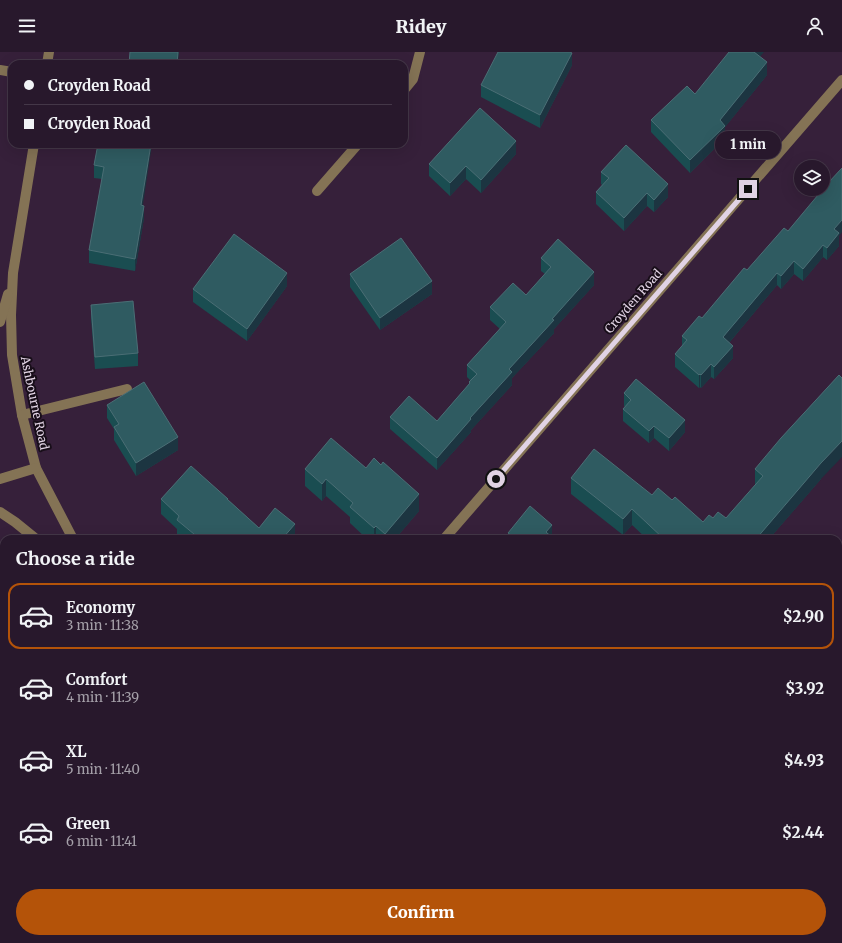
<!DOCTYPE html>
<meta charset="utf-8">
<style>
body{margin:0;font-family:Merriweather,serif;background:#302134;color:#f1f3f6;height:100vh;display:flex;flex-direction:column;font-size:15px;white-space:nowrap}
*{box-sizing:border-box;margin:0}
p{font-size:13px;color:#a5a0a9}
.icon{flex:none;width:22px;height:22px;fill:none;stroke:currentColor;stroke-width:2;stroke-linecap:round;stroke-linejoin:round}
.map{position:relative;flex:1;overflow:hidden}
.sheet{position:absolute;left:0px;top:483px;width:842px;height:408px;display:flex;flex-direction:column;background:#28182c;border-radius:12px 12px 0 0;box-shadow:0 4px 16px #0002,0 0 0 1px #443748}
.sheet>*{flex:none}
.hud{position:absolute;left:8px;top:8px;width:400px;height:88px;border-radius:12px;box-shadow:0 4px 16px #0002,0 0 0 1px #443748;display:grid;align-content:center;height:88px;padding:0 16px;background:#28182c}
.tools{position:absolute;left:794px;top:108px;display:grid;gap:8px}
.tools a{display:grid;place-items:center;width:36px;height:36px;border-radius:50%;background:#28182c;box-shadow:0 4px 16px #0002,0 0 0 1px #443748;font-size:20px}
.end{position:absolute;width:18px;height:18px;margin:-9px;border:5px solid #e1d3e4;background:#111;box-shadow:0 0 0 2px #111}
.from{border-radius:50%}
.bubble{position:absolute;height:28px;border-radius:14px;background:#28182c;box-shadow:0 4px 16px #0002,0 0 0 1px #443748;font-size:13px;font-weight:800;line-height:28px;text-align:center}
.hud b{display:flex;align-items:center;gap:14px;height:38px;font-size:15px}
.hud b+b{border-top:1px solid #443748}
.hud i{width:10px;height:10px;background:#f1f3f6}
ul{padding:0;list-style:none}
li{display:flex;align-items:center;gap:12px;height:66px;margin:0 8px 6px;padding:0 8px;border:2px solid transparent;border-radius:12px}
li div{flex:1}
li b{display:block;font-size:15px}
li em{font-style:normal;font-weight:800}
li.on{border-color:#b45309}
li>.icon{width:36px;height:36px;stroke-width:1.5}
h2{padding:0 16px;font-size:18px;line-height:48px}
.primary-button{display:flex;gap:8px;margin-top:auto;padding:8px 16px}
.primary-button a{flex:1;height:46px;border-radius:24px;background:#b45309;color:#fff;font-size:16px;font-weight:800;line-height:46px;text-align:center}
header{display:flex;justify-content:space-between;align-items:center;height:52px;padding:0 16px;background:#28182c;font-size:18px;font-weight:800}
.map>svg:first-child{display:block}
</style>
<header><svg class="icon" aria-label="menu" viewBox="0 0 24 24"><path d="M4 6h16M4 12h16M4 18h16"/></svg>Ridey<svg class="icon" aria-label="person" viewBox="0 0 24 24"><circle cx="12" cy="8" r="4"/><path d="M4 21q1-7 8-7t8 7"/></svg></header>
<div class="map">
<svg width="842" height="891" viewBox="0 0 842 891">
<rect width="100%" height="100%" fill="#36203a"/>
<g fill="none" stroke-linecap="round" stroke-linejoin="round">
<g stroke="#8a788e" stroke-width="2.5" stroke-dasharray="4 2" stroke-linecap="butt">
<path d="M0,643H4"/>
<path d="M426,887L430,891"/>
</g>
<g stroke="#847355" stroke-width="10">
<path d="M47,12L49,0"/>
<path d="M0,18L12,20"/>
<path d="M404,38L413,27L420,0"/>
<path d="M34,92L13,221L11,263L12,303L22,363L36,416L73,487"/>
<path d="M317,139L358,92"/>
<path d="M0,270L8,242"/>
<path d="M22,363L127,337"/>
<path d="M0,427L36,416"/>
<path d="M0,460L15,470L36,487"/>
<path d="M444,487L842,28"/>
<path d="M838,506L842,501"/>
<path d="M455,887V891"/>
<path d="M497,887L502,891"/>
</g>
</g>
<g fill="#1a4d51">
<path d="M760,5L767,23L725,75V86L690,121L651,80V68Z"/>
<path d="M572,13L540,76L481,45V33Z"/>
<path d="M98,92L143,154L144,166L135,219L89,211V198L102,127L94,126V113Z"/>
<path d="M516,102L481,141L466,127L450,144L429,124V112Z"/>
<path d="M601,120L668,145L654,160L647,154L624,179L596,152V140L602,133L601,132Z"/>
<path d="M788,179L839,184V194L827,208L823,205L803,229L794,222L781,237L777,233L729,291L733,306L714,327L711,325L701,336L700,335L699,336L675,315V302L682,294V284L702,266L747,218Z"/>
<path d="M541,206L594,233L554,277V281L512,326V333L471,378V380L437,418L390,377V365L437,369L469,332V330L470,328L467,325V313L500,277L490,268V255L526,243L545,222L541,219Z"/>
<path d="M350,222L432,242L380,278L350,235Z"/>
<path d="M287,234L247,289L193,250V237Z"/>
<path d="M91,253L138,301V314L95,317L91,266Z"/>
<path d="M624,341L685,380L669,399L654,386L649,391L623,369V357L625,355L624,354Z"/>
<path d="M107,353L178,398L136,424L114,388V377L107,366Z"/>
<path d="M366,416L419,459L395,487H367L350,471V465L326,444L322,449L305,434V417Z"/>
<path d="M755,417L821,427L769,487H647L632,473L623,483L571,442V426L652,443L672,448L703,470L713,466H726L755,433Z"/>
<path d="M161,447L228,448L259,476L295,487H183L177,482V477L161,462Z"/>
<path d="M508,481L552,485L554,487H508Z"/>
<path d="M568,887H598L595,891H568Z"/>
<path d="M633,887H689L693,891H633Z"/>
<path d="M796,887H830L827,891H801Z"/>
</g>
<g fill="#1c3541">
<path d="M178,0H179L178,12H177Z"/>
<path d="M754,0H764L754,12Z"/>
<path d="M572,1V13L540,76V63Z"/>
<path d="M767,10V23L725,75V86L690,121V108L720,68Z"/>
<path d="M516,89V102L481,141V128Z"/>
<path d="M151,92H152L141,166V153Z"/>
<path d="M466,114V127L450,144V131Z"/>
<path d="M668,132V145L654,160V148Z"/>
<path d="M647,141V154L624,179V166Z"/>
<path d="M144,154V166L135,219V207Z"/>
<path d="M842,168V180L839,184V194L827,208V196L834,177Z"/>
<path d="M823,193V205L803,229V217Z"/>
<path d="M794,209V222L781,237V224Z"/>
<path d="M594,220V233L554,277V281L512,326V333L471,378V380L437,418V406L470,366L509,317L552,267Z"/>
<path d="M287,221V234L247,289V277Z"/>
<path d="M777,221V233L723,298V285Z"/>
<path d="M432,229V242L380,278V266Z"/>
<path d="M733,294V306L714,327V315Z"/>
<path d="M711,312V325L701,336V323Z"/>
<path d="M700,322V335L699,336V323Z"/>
<path d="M685,368V380L669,399V386Z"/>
<path d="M654,374V386L649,391V379Z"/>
<path d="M178,385V398L136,424V411Z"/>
<path d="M842,389V405L821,427L769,487H756L821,411Z"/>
<path d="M326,427V444L322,449V432Z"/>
<path d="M419,442V459L395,487H385V482Z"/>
<path d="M632,457V473L623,483V467Z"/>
<path d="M295,472V487H282Z"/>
<path d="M552,473V485L546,480Z"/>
<path d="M376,474V487H374V476Z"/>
<path d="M842,641V654L838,658V645Z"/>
<path d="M842,861V874L838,878V865Z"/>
<path d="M587,887H598L595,891H584Z"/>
<path d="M819,887H830L827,891H815Z"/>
</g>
<g fill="#2f5b61" stroke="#4b6e75">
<path d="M130,0H178L177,12H178H129Z"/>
<path d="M498,0H570L572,1L540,63L481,33Z"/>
<path d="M729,0H754L767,10L720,68L725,74L690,108L651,68L687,34L695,42Z"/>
<path d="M480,56L516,89L481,128L466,114L450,131L429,112Z"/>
<path d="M98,92H151L141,153L144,154L135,207L89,198L104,115L94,113Z"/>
<path d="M626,93L668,132L654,148L647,141L624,166L596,140L609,126L601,120Z"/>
<path d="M842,116V168L834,177L839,181L827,196L823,193L803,217L794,209L781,224L777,221L723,285L733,294L714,315L711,312L701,323L700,322L699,323L675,302L687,288L682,284L699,264L702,266L744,216L747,218L784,176L788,179L828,131Z"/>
<path d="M234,182L287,221L247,277L193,237Z"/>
<path d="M401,186L432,229L380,266L350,222Z"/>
<path d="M558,187L594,220L552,267L554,268L509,317L512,320L470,366L471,367L437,406L390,365L409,344L437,369L470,331L469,330L477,322L467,313L506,270L490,255L513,231L526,243L551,215L541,206Z"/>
<path d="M133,249L138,301L95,305L91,253Z"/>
<path d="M839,323L842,326V389L821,411L756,487H664L632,457L623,467L571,426L594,397L652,443L658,436L672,448L675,445L703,470L709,463L713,466L718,460L726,466L763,424L755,417L781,386Z"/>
<path d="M636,327L685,368L669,386L654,374L649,379L623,357L631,348L624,341Z"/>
<path d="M144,330L178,385L136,411L114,375L119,372L107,353Z"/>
<path d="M331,386L366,416L374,406L381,413L383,410L419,442L385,482L376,474L374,476L350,455L353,451L326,427L322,432L305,417Z"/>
<path d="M191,414L228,447H227L259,476L275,456L295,472L282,487H200L177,468L179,464L161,447Z"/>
<path d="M530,454L552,473L546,480L554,487H516L508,481Z"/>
<path d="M842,580V641L838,645V585Z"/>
<path d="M838,696L842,699V861L838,865Z"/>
<path d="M571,887H587L584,891H575Z"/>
<path d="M635,887H689L693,891H639Z"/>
<path d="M811,887H819L815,891Z"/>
</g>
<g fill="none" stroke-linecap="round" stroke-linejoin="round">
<path stroke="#e1d3e4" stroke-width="5" d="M496,427L748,137"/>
</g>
<g text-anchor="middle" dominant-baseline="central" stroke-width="4" stroke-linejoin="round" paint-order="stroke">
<g font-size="12" fill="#e1d3e4" stroke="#180e19">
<text transform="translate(633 249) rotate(-49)">Croyden Road</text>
<text transform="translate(35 351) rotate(78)">Ashbourne Road</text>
</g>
</g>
</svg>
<div class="tools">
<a><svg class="icon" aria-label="layers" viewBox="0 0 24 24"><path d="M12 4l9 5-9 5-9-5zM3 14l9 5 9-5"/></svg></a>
</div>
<i class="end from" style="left:496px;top:427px"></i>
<i class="end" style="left:748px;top:137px"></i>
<div class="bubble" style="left:715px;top:79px;width:66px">1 min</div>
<div class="hud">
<b><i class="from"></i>Croyden Road</b>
<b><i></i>Croyden Road</b>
</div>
<section class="sheet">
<h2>Choose a ride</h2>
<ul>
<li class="on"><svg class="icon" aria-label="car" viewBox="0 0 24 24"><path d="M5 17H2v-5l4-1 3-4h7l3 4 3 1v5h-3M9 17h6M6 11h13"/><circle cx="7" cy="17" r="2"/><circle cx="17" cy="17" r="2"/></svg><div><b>Economy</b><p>3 min · 11:38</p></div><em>$2.90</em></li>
<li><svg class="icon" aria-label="car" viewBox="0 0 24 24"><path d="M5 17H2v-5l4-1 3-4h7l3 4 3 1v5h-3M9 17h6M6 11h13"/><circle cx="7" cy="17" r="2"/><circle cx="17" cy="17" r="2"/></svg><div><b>Comfort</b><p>4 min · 11:39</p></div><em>$3.92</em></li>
<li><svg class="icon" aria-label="car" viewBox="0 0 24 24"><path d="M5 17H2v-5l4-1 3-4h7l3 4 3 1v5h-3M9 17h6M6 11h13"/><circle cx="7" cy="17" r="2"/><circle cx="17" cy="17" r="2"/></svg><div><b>XL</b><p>5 min · 11:40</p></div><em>$4.93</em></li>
<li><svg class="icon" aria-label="car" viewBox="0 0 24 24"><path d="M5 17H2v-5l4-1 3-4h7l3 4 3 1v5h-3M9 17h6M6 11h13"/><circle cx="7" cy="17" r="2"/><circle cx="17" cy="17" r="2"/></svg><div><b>Green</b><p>6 min · 11:41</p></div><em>$2.44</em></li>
</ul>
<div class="primary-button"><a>Confirm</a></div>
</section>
</div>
